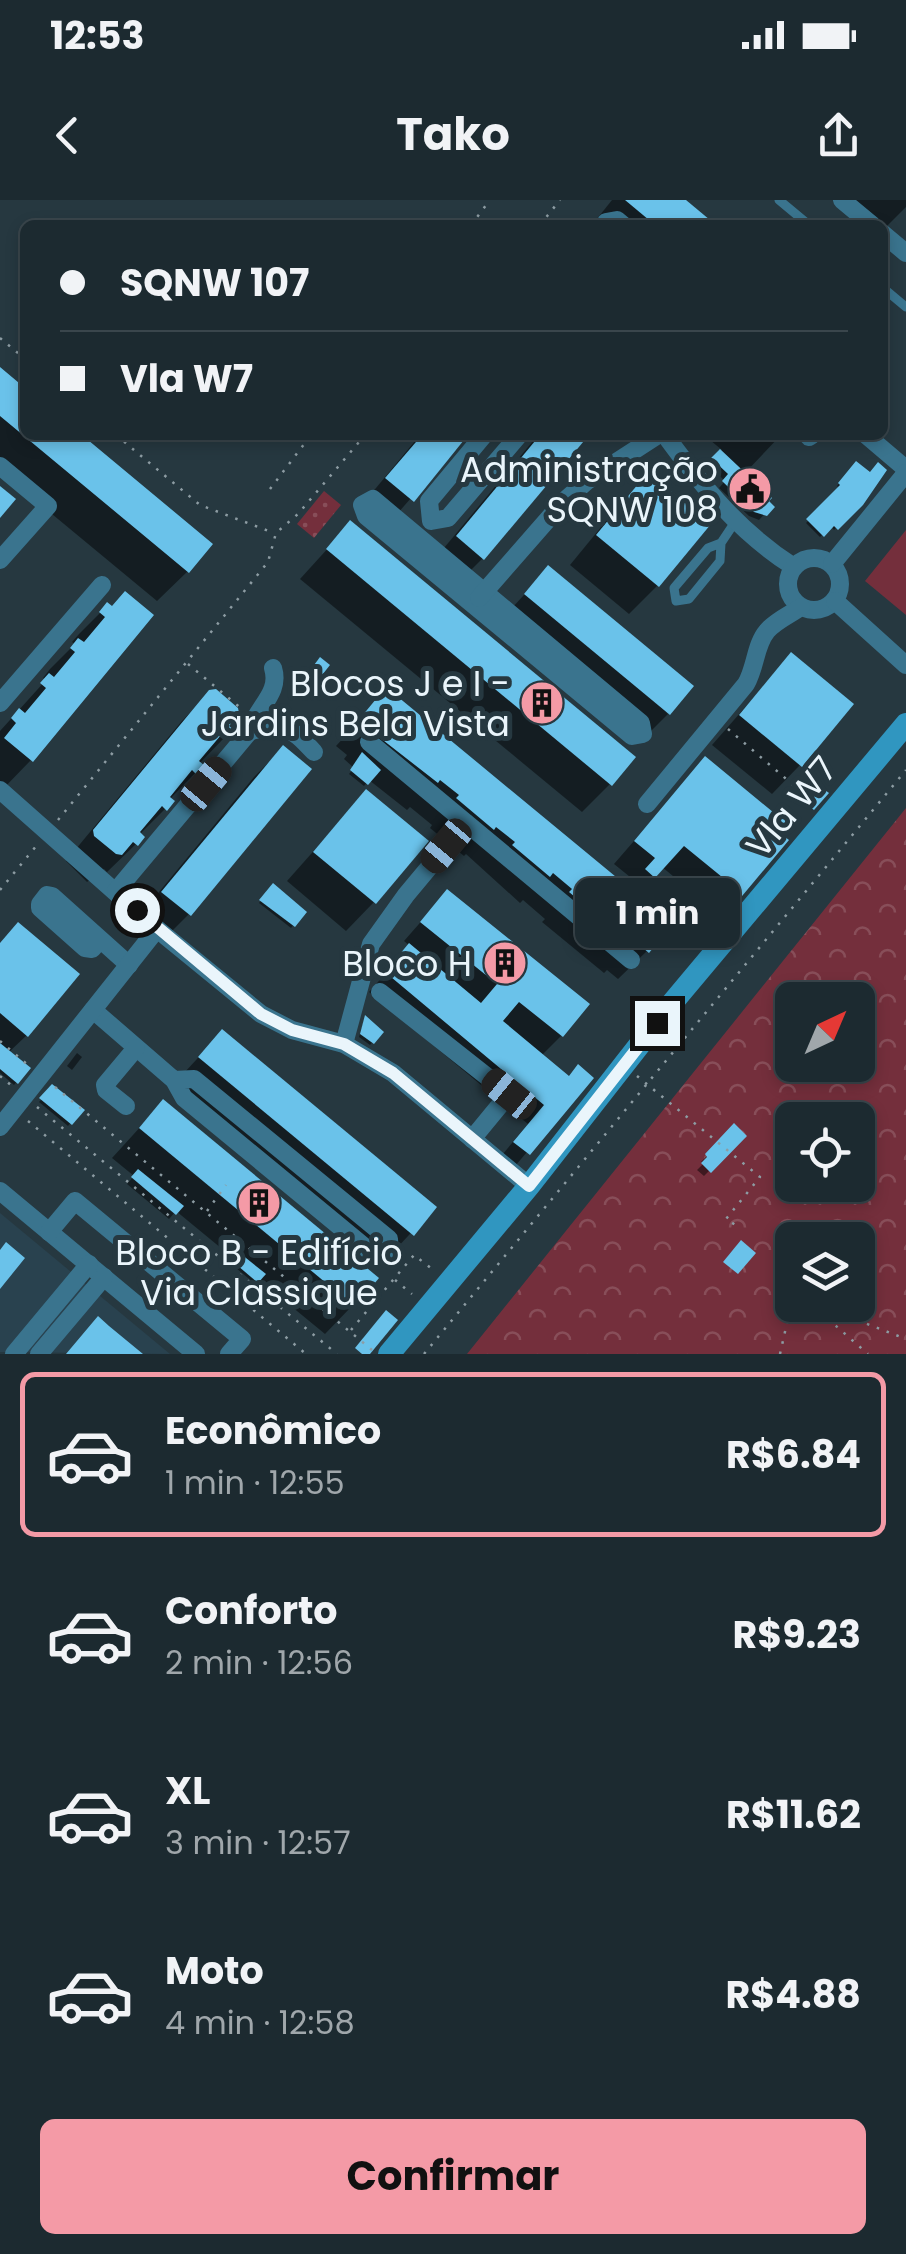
<!DOCTYPE html>
<html lang="pt">
<meta charset="utf-8">
<style>
body{margin:0;font-family:Poppins,sans-serif;background:#253238;color:#f1f3f6;height:100vh;display:flex;flex-direction:column;font-size:38px;white-space:nowrap}
*{box-sizing:border-box;margin:0}
p{font-size:32px;color:#a0a7ab}
.icon{flex:none;width:55px;height:55px;fill:none;stroke:currentColor;stroke-width:2;stroke-linecap:round;stroke-linejoin:round}
.map{position:relative;height:1154px;overflow:hidden}
.panel{display:flex;flex-direction:column;background:#1c2a30;flex:1}
.panel>*{flex:none}
.banner{position:absolute;left:20px;top:20px;width:868px;height:220px;border-radius:15px;box-shadow:0 5px 15px #0003,0 0 0 2px #3a464c;display:grid;align-content:center;height:220px;padding:0 40px;background:#1c2a30}
.needle{width:65px;rotate:44deg}
.controls{position:absolute;left:775px;top:782px;display:grid;gap:20px}
.controls a{display:grid;place-items:center;width:100px;height:100px;border-radius:15px;background:#1c2a30;box-shadow:0 5px 15px #0003,0 0 0 2px #3a464c;font-size:50px}
.end{position:absolute;width:45px;height:45px;margin:-22px;border:12px solid #eaf5fb;background:#111;box-shadow:0 0 0 5px #111}
.from{border-radius:50%}
.bubble{position:absolute;height:70px;border-radius:15px;background:#1c2a30;box-shadow:0 5px 15px #0003,0 0 0 2px #3a464c;font-size:32px;font-weight:700;line-height:70px;text-align:center}
.car{position:absolute;width:30px;height:60px;margin:-30px -15px;border-radius:12px;box-shadow:0 0 8px 2px #0007;background:linear-gradient(#222 24%,#8ab4d8 0 40%,#222 0 76%,#8ab4d8 0 86%,#222 0)}
.banner b{display:flex;align-items:center;gap:35px;height:95px;font-size:38px}
.banner b+b{border-top:2px solid #3a464c}
.banner i{width:25px;height:25px;background:#f1f3f6}
ul{padding:18px 0 0;list-style:none}
li{display:flex;align-items:center;gap:30px;height:165px;margin:0 20px 15px;padding:0 20px;border:5px solid transparent;border-radius:15px}
li div{flex:1}
li b{display:block;font-size:38px}
li em{font-style:normal;font-weight:700}
li.on{border-color:#f49aa6}
li>.icon{width:90px;height:90px;stroke-width:1.5}
.primary-button{display:flex;gap:20px;margin-top:auto;padding:20px 40px}
.primary-button a{flex:1;height:115px;border-radius:15px;background:#f49aa6;color:#111;font-size:40px;font-weight:700;line-height:115px;text-align:center}
.status{display:flex;justify-content:space-between;align-items:center;height:70px;padding:0 50px;background:#1c2a30;direction:ltr}
.status svg{height:28px;fill:currentColor}
header{display:flex;justify-content:space-between;align-items:center;height:130px;padding:0 40px;background:#1c2a30;font-size:45px;font-weight:700}
.map>svg:first-child{display:block}
</style>
<div class="status"><b>12:53</b><svg viewBox="0 0 49 12"><path d="M0 12V9h3v3zM5 12V6h3v6zM10 12V3h3v9zM15 12V0h3v12zM26 1h20v11H26zM47 4h2v5h-2z"/></svg></div>
<header><svg class="icon" aria-label="back" viewBox="0 0 24 24"><path d="M15 5l-7 7 7 7"/></svg>Tako<svg class="icon" aria-label="share" viewBox="0 0 24 24"><path d="M12 15V3M7 8l5-5 5 5M5 13v7h14v-7"/></svg></header>
<div class="map">
<svg width="906" height="1154" viewBox="0 0 906 1154">
<defs>
<pattern id="park-crowns" width="20" height="18" patternUnits="userSpaceOnUse" patternTransform="scale(2.5)"><rect width="20" height="18" fill="#742f3c"/><path d="M2 6a3 3 0 1 1 6 0M12 15a3 3 0 1 1 6 0" fill="none" stroke="#884e59"/></pattern>
<pattern id="garden-dots" width="8" height="8" patternUnits="userSpaceOnUse" patternTransform="scale(2.5)"><rect width="8" height="8" fill="#742f3c"/><path d="M2 2h.1M6 6h.1" fill="none" stroke="#884e59" stroke-width="1.8" stroke-linecap="round"/></pattern>
</defs>
<rect width="100%" height="100%" fill="#263840"/>
<path fill="#29424f" d="M0,1013L170,1154L0,1152Z"/>
<path fill="#742f3c" d="M906,330V415L865,381Z"/>
<path fill="url(#park-crowns)" fill-rule="evenodd" d="M906,608V1154H467ZM792,800H858V865H792ZM792,920H858V985H792ZM792,1040H858V1105H792Z"/>
<path fill="url(#garden-dots)" d="M324,291L341,305L314,338L297,324Z"/>
<g fill="#0007">
<path d="M612,0H682L712,25H592Z"/>
<path d="M855,0H906V7L887,26Z"/>
<path d="M0,171L25,191V235H78L188,371L157,401L0,271Z"/>
<path d="M420,235H466L391,321L366,300Z"/>
<path d="M538,235H585L483,358L454,387L429,366Z"/>
<path d="M704,235H781L745,273L771,307L759,320L749,316L719,288L725,281L708,265L722,250Z"/>
<path d="M856,265L870,275L875,287L834,330L831,326L820,337L806,323L840,289L837,286Z"/>
<path d="M648,275L657,386L629,414L570,365L620,304Z"/>
<path d="M350,324L610,584L582,612L300,379Z"/>
<path d="M548,369L668,514L640,542L497,424Z"/>
<path d="M108,405L111,408L31,560L3,589L0,586V531L46,480L43,478L50,469L75,444L72,442L79,434Z"/>
<path d="M791,455L850,504L800,565L772,594L712,545Z"/>
<path d="M386,491L627,690L635,681L614,664L705,559L778,620L720,718L698,740L692,735L713,709L662,667L634,695L647,751L618,779L607,770L604,773L542,722L545,719L523,700L520,703L466,654L464,656L430,628L432,625L410,607L407,610L369,580L364,586L349,574L354,568L344,559L347,555L336,546Z"/>
<path d="M210,492L225,526L224,538L199,564L195,573L169,600L165,609L139,635L136,644L107,672L104,669L87,682L66,661L181,522Z"/>
<path d="M283,548L189,714L160,743L135,721L254,577Z"/>
<path d="M366,592L374,702L346,731L287,681Z"/>
<path d="M273,686L304,712L291,728L259,703Z"/>
<path d="M447,692L561,836L541,856L568,878H590L510,972L497,961L528,924L369,792L410,746L404,741Z"/>
<path d="M0,743L27,835L8,853L27,869L14,885L0,873Z"/>
<path d="M365,818L381,832L370,845L359,837Z"/>
<path d="M222,832L434,1008L383,1063L171,887Z"/>
<path d="M77,853L82,857L72,870L67,866Z"/>
<path d="M53,887L81,910L68,926L39,902Z"/>
<path d="M163,902L353,1105L325,1134L258,1079L254,1083L224,1058L227,1053L176,1011L169,1019L127,984L134,976L112,958Z"/>
<path d="M734,927L744,936L704,976L697,970L703,964L701,962Z"/>
</g>
<g fill="#6ac2ea">
<path d="M625,0H686L716,25H655Z"/>
<path d="M0,167L25,188V235H82L213,344L189,373L0,216Z"/>
<path d="M422,235H468L414,302L385,278Z"/>
<path d="M540,235H589L484,360L456,336Z"/>
<path d="M720,249L772,298L769,301L775,307L767,316L754,312L722,281L728,274L711,258Z"/>
<path d="M856,261L870,272L878,262L887,270L863,305L838,330L834,326L824,337L806,319L840,285L838,283Z"/>
<path d="M648,272L711,324L659,387L596,335Z"/>
<path d="M0,286L16,299L0,318Z"/>
<path d="M350,320L636,557L612,586L326,349Z"/>
<path d="M548,365L694,486L670,515L524,394Z"/>
<path d="M125,391L154,415L33,562L4,538L16,523L11,518L19,508L25,513L46,488L40,483L49,473L54,477L75,452L70,448L78,438L84,442L105,417L99,412L107,402L112,406Z"/>
<path d="M791,452L854,504L802,567L739,515Z"/>
<path d="M320,457L330,465L315,484L306,476Z"/>
<path d="M386,487L673,724L649,753L637,743L635,747L569,692L572,689L553,673L550,677L512,645L515,642L496,627L494,630L456,598L459,595L440,580L438,583L370,530L374,525L362,516Z"/>
<path d="M216,489L238,508L239,513L229,526L234,530L226,540L221,535L199,561L205,566L197,575L192,570L170,597L175,601L167,611L162,606L140,632L145,637L138,646L133,642L122,655L116,654L94,636L93,630L209,490Z"/>
<path d="M283,545L312,569L191,716L161,692Z"/>
<path d="M362,552L381,570L368,585L350,570Z"/>
<path d="M705,556L779,617L787,607L797,615L781,634L789,640L722,720L711,712L733,686L684,646L655,678L645,669L655,658L634,641Z"/>
<path d="M814,582L829,593L814,610L801,600Z"/>
<path d="M366,589L429,641L376,704L313,652Z"/>
<path d="M273,683L307,712L295,727L259,700Z"/>
<path d="M447,689L590,804L563,837L519,802L503,821L569,876L578,864L594,878L530,955L513,942L544,905L385,772L409,743L481,803L497,784L420,722Z"/>
<path d="M18,722L80,774L28,837L0,813V743Z"/>
<path d="M365,815L384,832L374,844L360,834Z"/>
<path d="M222,829L437,1007L414,1036L198,857Z"/>
<path d="M0,843L31,868L18,884L0,869Z"/>
<path d="M52,884L85,910L72,925L39,898Z"/>
<path d="M163,899L379,1078L355,1107L139,928Z"/>
<path d="M734,923L747,936L711,973L701,963L707,957L705,954Z"/>
<path d="M138,969L184,1006L176,1015L131,977Z"/>
<path d="M741,1040L756,1053L738,1074L723,1062Z"/>
<path d="M6,1042L25,1058L0,1089V1050Z"/>
<path d="M231,1046L266,1074L258,1083L224,1054Z"/>
<path d="M386,1110L398,1120L370,1154H362L355,1148Z"/>
<path d="M98,1116L109,1126L143,1154H66Z"/>
</g>
<g fill="none" stroke-linecap="round" stroke-linejoin="round">
<g stroke="#8d9ca3" stroke-width="2.5" stroke-dasharray="2.5 8" stroke-linecap="butt">
<path d="M471,25L490,0"/>
<path d="M540,25L560,0"/>
<path d="M0,138L25,159"/>
<path d="M116,235L200,305L274,333"/>
<path d="M270,289L311,235"/>
<path d="M188,464L243,510"/>
<path d="M728,529L813,602"/>
<path d="M58,620L268,362L276,333L298,314L365,235"/>
<path d="M0,690L37,645"/>
<path d="M0,841L29,866"/>
<path d="M0,876L12,886"/>
<path d="M637,876L760,977L726,1019L737,1026"/>
<path d="M55,887L372,1150"/>
<path d="M37,907L337,1154"/>
<path d="M28,921L306,1154"/>
<path d="M207,1011L226,985"/>
<path d="M782,1050L792,1071"/>
<path d="M395,1080L412,1094"/>
<path d="M812,1105L868,1154"/>
<path d="M818,1105L906,1139"/>
<path d="M351,1130L414,1055L432,1069"/>
<path d="M424,1154L906,570"/>
<path d="M780,1154L787,1123L804,1105"/>
</g>
<g stroke="#3a748e" stroke-width="9">
<path d="M779,0L809,25"/>
<path d="M882,87L906,107"/>
<path d="M721,343L708,348L674,388L676,401L689,399L720,361L721,343L735,322"/>
</g>
<g stroke="#3a748e" stroke-width="18">
<path d="M842,0L872,25"/>
<path d="M606,25V22L617,20L623,25"/>
<path d="M882,33L906,53"/>
<path d="M484,235L429,301L431,321L448,318L519,235"/>
<path d="M665,235C703,287 739,332 794,367"/>
<path d="M866,235L906,269"/>
<path d="M809,237L812,235"/>
<path d="M0,266L48,306L0,360"/>
<path d="M373,299L641,523L643,534L632,536L366,316L362,305Z"/>
<circle cx="814" cy="384" r="26"/>
<path d="M832,364L906,273"/>
<path d="M479,398L563,302L587,281L658,235"/>
<path d="M835,401L906,465"/>
<path d="M0,503L102,385"/>
<path d="M250,531C285,524 289,525 314,552"/>
<path d="M369,542L631,760"/>
<path d="M0,590L157,729L261,814L292,830L344,844L393,873L529,986"/>
<path d="M647,604L746,484C756,467 755,445 767,431C775,421 791,414 801,407"/>
<path d="M116,691L250,531C256,507 281,494 273,468"/>
<path d="M100,740L92,749L85,748L40,708V704L47,695L52,696L129,765"/>
<path d="M380,792L509,894L472,939"/>
<path d="M93,810L174,880L184,898L378,1058L390,1054L389,1039L194,879L174,880"/>
<path d="M344,844L371,744L406,695L466,623"/>
<path d="M126,906L106,890L105,885L136,848"/>
<path d="M0,927L157,729"/>
<path d="M0,991L196,1154"/>
<path d="M49,1032L75,1001L242,1139L229,1154"/>
<path d="M14,1154L89,1064"/>
<path d="M39,1154L104,1077"/>
</g>
<path stroke="#3096c0" stroke-width="22" d="M389,1154L529,986L673,802L906,524"/>
</g>
<g fill="none" stroke-linecap="round" stroke-linejoin="round">
<path stroke="#eaf5fb" stroke-width="12" d="M137,710L261,814L292,830L344,844L393,873L529,986L657,823"/>
</g>
<defs>
<symbol id="civic-disc" viewBox="-11 -11 22 22"><circle r="9.5" fill="#f49aa6" stroke="#263840"/><path d="M-.6-6.5H3V-4.5H.6V-3L4-1V1h2V6H-6V1h2V-1L-.6-3ZM-1.2 2.5V6h2.4V2.5Z" fill="#111"/></symbol>
<symbol id="building-disc" viewBox="-11 -11 22 22"><circle r="9.5" fill="#f49aa6" stroke="#263840"/><path d="M-4-6H4V6H1V3H-1V6H-4ZM-2.5-4.3h1.7v1.8h-1.7ZM.8-4.3h1.7v1.8H.8ZM-2.5-1h1.7V.8h-1.7ZM.8-1h1.7V.8H.8Z" fill="#111"/></symbol>
</defs>
<g fill-rule="evenodd">
<use href="#civic-disc" x="725" y="264" width="50" height="50"/>
<use href="#building-disc" x="517" y="478" width="50" height="50"/>
<use href="#building-disc" x="480" y="738" width="50" height="50"/>
<use href="#building-disc" x="234" y="978" width="50" height="50"/>
</g>
<g text-anchor="middle" dominant-baseline="central" stroke-width="10" stroke-linejoin="round" paint-order="stroke">
<g font-size="35" fill="#eaf5fb" stroke="#263840" text-anchor="end">
<text x="718" y="269">Administração<tspan x="718" dy="40">SQNW 108</tspan></text>
<text x="510" y="483">Blocos J e I -<tspan x="510" dy="40">Jardins Bela Vista</tspan></text>
<text x="472" y="763">Bloco H</text>
<text x="259" y="1052" text-anchor="middle">Bloco B - Edifício<tspan x="259" dy="40">Via Classique</tspan></text>
</g>
<g font-size="35" fill="#eaf5fb" stroke="#263840">
<text transform="translate(791 607) rotate(-50)">Vla W7</text>
</g>
</g>
</svg>
<div class="controls">
<a><svg class="needle" viewBox="-14 -14 28 28"><path d="M0-13l5 13h-10z" fill="#e53935"/><path d="M0 13l5-13h-10z" fill="#a0a7ab"/></svg></a>
<a><svg class="icon" aria-label="locate" viewBox="0 0 24 24"><circle cx="12" cy="12" r="6"/><path d="M12 2v4M12 18v4M2 12h4M18 12h4"/></svg></a>
<a><svg class="icon" aria-label="layers" viewBox="0 0 24 24"><path d="M12 4l9 5-9 5-9-5zM3 14l9 5 9-5"/></svg></a>
</div>
<i class="end from" style="left:137px;top:710px"></i>
<i class="end" style="left:657px;top:823px"></i>
<div class="bubble" style="left:575px;top:678px;width:165px">1 min</div>
<i class="car" style="left:206px;top:584px;rotate:40deg"></i>
<i class="car" style="left:446px;top:646px;rotate:220deg"></i>
<i class="car" style="left:509px;top:894px;rotate:309deg"></i>
<div class="banner">
<b><i class="from"></i>SQNW 107</b>
<b><i></i>Vla W7</b>
</div>
</div>
<section class="panel">
<ul>
<li class="on"><svg class="icon" aria-label="car" viewBox="0 0 24 24"><path d="M5 17H2v-5l4-1 3-4h7l3 4 3 1v5h-3M9 17h6M6 11h13"/><circle cx="7" cy="17" r="2"/><circle cx="17" cy="17" r="2"/></svg><div><b>Econômico</b><p>1 min · 12:55</p></div><em>R$6.84</em></li>
<li><svg class="icon" aria-label="car" viewBox="0 0 24 24"><path d="M5 17H2v-5l4-1 3-4h7l3 4 3 1v5h-3M9 17h6M6 11h13"/><circle cx="7" cy="17" r="2"/><circle cx="17" cy="17" r="2"/></svg><div><b>Conforto</b><p>2 min · 12:56</p></div><em>R$9.23</em></li>
<li><svg class="icon" aria-label="car" viewBox="0 0 24 24"><path d="M5 17H2v-5l4-1 3-4h7l3 4 3 1v5h-3M9 17h6M6 11h13"/><circle cx="7" cy="17" r="2"/><circle cx="17" cy="17" r="2"/></svg><div><b>XL</b><p>3 min · 12:57</p></div><em>R$11.62</em></li>
<li><svg class="icon" aria-label="car" viewBox="0 0 24 24"><path d="M5 17H2v-5l4-1 3-4h7l3 4 3 1v5h-3M9 17h6M6 11h13"/><circle cx="7" cy="17" r="2"/><circle cx="17" cy="17" r="2"/></svg><div><b>Moto</b><p>4 min · 12:58</p></div><em>R$4.88</em></li>
</ul>
<div class="primary-button"><a>Confirmar</a></div>
</section>
